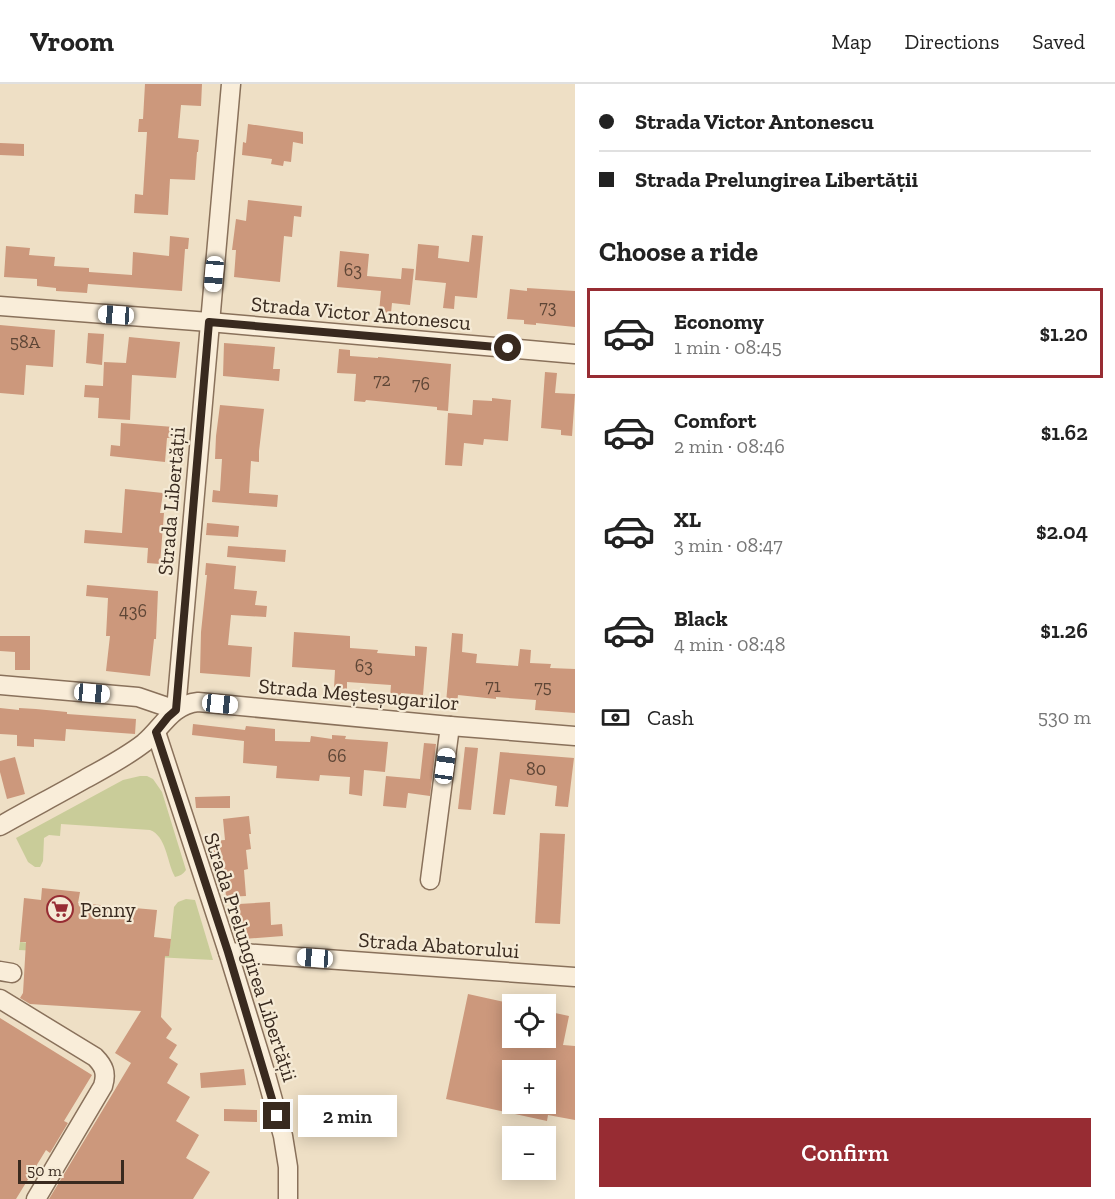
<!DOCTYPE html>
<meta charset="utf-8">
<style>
body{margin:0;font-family:"Zilla Slab",serif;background:#f2f2f2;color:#222;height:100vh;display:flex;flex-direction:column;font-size:22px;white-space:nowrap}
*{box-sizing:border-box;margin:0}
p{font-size:20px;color:#767676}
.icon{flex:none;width:33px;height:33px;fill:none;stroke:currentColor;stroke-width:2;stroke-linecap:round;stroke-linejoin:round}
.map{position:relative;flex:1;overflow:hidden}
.details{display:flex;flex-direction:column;background:#fff;width:540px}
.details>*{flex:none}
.guide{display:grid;align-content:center;height:132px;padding:0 24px;background:#fff}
.tools{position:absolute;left:502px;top:910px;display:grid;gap:12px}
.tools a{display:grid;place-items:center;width:54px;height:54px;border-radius:0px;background:#fff;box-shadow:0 3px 15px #0003;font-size:30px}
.scale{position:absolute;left:18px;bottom:15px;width:106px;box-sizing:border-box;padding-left:6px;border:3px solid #392a1f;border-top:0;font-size:16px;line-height:21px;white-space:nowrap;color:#392a1f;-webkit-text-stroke:4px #f5ead5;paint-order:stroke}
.end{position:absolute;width:27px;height:27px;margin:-14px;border:8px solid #392a1f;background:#fff;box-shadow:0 0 0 3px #fff}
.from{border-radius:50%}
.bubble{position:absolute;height:42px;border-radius:0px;background:#fff;box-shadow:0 3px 15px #0003;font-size:20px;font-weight:600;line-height:42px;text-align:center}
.car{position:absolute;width:18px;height:36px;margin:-18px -9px;border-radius:8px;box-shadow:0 0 4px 2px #0007;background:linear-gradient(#fff 24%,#345 0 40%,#fff 0 76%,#345 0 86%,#fff 0)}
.guide b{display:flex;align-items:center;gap:21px;height:57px;font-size:22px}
.guide b+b{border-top:2px solid #e0e0e0}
.guide i{width:15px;height:15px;background:#222}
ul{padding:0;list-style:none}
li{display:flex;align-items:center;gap:18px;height:90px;margin:0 12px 9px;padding:0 12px;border:3px solid transparent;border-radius:0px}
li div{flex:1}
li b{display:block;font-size:22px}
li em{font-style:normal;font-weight:600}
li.on{border-color:#972c33}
li>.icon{width:54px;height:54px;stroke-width:1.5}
h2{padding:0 24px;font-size:27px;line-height:72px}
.pay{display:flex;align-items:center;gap:15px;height:66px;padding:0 24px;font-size:22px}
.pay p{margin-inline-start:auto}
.action{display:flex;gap:12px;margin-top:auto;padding:12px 24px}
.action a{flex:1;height:69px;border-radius:0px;background:#972c33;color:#fff;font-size:24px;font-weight:600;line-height:69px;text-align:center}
header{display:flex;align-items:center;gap:36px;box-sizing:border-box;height:84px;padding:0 30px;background:#fff;border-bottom:2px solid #e0e0e0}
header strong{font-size:28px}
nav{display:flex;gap:33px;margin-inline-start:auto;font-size:21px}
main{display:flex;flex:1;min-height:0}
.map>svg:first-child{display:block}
</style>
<header>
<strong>Vroom</strong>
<nav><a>Map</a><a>Directions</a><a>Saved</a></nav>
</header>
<main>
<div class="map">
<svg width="575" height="1115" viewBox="0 0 575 1115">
<rect width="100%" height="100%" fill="#eedfc5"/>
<g fill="#c9cc99">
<path d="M140,692H147L153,695L162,708L186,786C183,790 180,792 175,793L174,791C167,777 166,752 150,746L61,740L60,752L49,751L44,754L43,777L40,783H35L28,778L16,754L123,696Z"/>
<path d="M186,815L195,816L213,876L19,866L20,858L169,872L174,823L178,818Z"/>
</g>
<g fill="#cc987c" fill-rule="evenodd">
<path d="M145,0H202L201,22L181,21L178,54L199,56L198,68H197L195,96L170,95L168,131L134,129L135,110L143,111L147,48H138L139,35H143Z"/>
<path d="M248,40L303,48V60L293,58L291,78L284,77L283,82L271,80L272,75L242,71L243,58L246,59Z"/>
<path d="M0,59L24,60V72L0,71Z"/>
<path d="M248,116L302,122L301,133L294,132L292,153L284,152L280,198L234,193L236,166H232L236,135L246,137Z"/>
<path d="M472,151L483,152L477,214L455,212L454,225L443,224L446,199L415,196L418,160L439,162L438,174L469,178Z"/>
<path d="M170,152L189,154L188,165H185L182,207L88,200L87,209L56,207V204L37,202V195L4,193L6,162L30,164L29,171L55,173L54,182L89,184V188L132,191L133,168L169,172Z"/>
<path d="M340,167L369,170L367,192L401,195L402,184L414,185L410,221L392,219L391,229L379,228L381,207L337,203Z"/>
<path d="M527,204L575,207V243L536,239V241L524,240V236L507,235L510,205L527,207Z"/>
<path d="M0,241L55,246L53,283L26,281L24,311L0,309Z"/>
<path d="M88,249L104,250L102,281L86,279Z"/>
<path d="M129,253L180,258L176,294L132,291L130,336L98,334L99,314L84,313L85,301L103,302L104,278L126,279Z"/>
<path d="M224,259L275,263L273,285H280L279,297L223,292Z"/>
<path d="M339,265L350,266V272L378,274V273L451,280L448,327L437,326V323L366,316L365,318L354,317L356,290L337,289Z"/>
<path d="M545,288L557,289L555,309L575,310L572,352L561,351V346L541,344Z"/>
<path d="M492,314L511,316L508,357L484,355L483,361L464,359L462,382L445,381L448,329L472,331L473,316L492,317Z"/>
<path d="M220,321L264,325L259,367V378L251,377L249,409L278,411L277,423L212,418L213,406L220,407L222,375H215L216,352Z"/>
<path d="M121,339L174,343V354H167L165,378L110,372L111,361L120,362Z"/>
<path d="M125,405L163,409L160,429H164L160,480L147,479L148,464L84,459L85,446L122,449Z"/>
<path d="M207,439L239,442L238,453L206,451Z"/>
<path d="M228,462L286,466L285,478L227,473Z"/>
<path d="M206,479L236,482L234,505L257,507L255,521L267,522L266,533L231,531L228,561L252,563L250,593L200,589L201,548L207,491H205Z"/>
<path d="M87,501L158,507L156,555H154L150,592L106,587L110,552H106L108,514L86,512Z"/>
<path d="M294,548L350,552V564L378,566L377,569L415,572V562L427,563L423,611L401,609V614L390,613L391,601L347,598V605L334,604L335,586L292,583Z"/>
<path d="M452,549L463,550L462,568L477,570L476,579L518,582L520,565L531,566L530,579L551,580L550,584L575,585V629L535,626L536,616L496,613V615L458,611L457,620L446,619Z"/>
<path d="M0,552H30V586H15V568L0,567Z"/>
<path d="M0,624L19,626V624L36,625L67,628V630L136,635L135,650L66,645L65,657L34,655V663L17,662V651L0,650Z"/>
<path d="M193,640L245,646L246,642L275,645V657L310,658L311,652L332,655V651L346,652L345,655L388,658L385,688L364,686L362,712L349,710L350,693L320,691L319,697L276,694L277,682L243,679L244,657L192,651Z"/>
<path d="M424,659L436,660L430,712L408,709L406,724L383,722L386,692L420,695Z"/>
<path d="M465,663L478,664L471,726L458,725Z"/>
<path d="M500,668L574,674L568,723L555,722L557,702L510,695L505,731L493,730Z"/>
<path d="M15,673L25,710L7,715L0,688V677Z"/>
<path d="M230,712V724H196L195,713Z"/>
<path d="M249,732L251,750H249L251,765L246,766L248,785L244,786L246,812L226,813L224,787L217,788L215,768L211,769L210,757L225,756L223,735Z"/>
<path d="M540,749L565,750L560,840L535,839Z"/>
<path d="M42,804L80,808L78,819L157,826L154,853L171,855L169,872H165L161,933L172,945L166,954L177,961L169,974L178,980L167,999L190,1013L176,1037L199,1051L186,1074L210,1088L193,1115H49L131,979L115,969L141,927L30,920L20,914L23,909L26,858H20L24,814L41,816Z"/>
<path d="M270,818L271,841L282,840L283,852L243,855L239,820Z"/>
<path d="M468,910L513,920V954H546V927L569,932L563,961L575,962V1036L548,1031L547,1037L446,1015ZM513,987H546V1020H513Z"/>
<path d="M0,934L92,991L64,1037L68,1039L50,1069L46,1066L16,1115H0Z"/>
<path d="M244,985L246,1001L201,1004L200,989Z"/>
<path d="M224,1025L257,1026V1038L224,1037Z"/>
</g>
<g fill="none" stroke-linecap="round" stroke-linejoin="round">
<defs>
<g id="minor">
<path d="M0,222L209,238L575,270"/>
<path d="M0,601L138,613L176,626"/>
<path d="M176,626L231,0"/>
<path d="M156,648L228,868L266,991L283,1052L288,1083V1115"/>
<path d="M0,742C28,726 57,711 85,695C105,684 126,673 144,659C163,643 171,621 198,618L450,642L575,652"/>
<path d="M430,796L450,642"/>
<path d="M228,868L575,893"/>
<path d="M0,887L12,889"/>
<path d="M0,915L95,973C104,982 107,989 103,1002L36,1115"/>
</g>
</defs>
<use href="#minor" stroke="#89715b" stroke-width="21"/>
<use href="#minor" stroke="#f9edd9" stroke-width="18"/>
</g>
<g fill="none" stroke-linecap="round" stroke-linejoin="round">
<path stroke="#392a1f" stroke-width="8" d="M277,1032L228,868L156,648L168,633L176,626L209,238L508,264"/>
</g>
<defs>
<symbol id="supermarket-ring" viewBox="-11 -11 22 22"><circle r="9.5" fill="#f5ead5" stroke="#972c33" stroke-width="1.5"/><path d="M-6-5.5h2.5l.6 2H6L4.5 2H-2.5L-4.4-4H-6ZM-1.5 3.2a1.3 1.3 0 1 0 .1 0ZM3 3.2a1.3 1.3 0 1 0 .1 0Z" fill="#972c33"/></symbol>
</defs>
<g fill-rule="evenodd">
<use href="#supermarket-ring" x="45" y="810" width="30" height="30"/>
</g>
<g text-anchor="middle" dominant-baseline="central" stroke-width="4.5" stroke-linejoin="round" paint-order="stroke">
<g font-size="18" fill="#5e4636">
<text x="353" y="186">63</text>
<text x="548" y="223">73</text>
<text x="25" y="258">58A</text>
<text x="382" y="296">72</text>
<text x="421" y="300">76</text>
<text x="133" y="527">436</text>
<text x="364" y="582">63</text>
<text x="493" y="602">71</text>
<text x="543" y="603">75</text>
<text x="337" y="672">66</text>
<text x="536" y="685">80</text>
</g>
<g font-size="21" fill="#392a1f" stroke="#f5ead5">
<text transform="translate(361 229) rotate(5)">Strada Victor Antonescu</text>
<text transform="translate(171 417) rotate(-85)">Strada Libertății</text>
<text transform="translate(359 610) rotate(5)">Strada Meșteșugarilor</text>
<text transform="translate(439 861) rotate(4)">Strada Abatorului</text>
<text transform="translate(251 873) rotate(72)">Strada Prelungirea Libertății</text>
</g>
<g font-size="21" fill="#392a1f" stroke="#f5ead5" text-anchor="start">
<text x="80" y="825">Penny</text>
</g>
</g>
</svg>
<div class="tools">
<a><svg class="icon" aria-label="locate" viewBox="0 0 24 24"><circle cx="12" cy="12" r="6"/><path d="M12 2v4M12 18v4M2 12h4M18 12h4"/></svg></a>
<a>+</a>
<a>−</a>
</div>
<div class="scale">50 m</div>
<i class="end from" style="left:508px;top:264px"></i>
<i class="end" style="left:277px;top:1032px"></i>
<div class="bubble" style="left:298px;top:1011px;width:99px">2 min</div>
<i class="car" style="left:214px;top:190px;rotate:185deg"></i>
<i class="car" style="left:116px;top:231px;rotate:274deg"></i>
<i class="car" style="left:92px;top:609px;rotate:95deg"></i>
<i class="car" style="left:220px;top:620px;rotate:96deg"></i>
<i class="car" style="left:445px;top:682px;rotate:8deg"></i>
<i class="car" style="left:315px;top:874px;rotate:274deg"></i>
</div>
<section class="details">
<div class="guide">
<b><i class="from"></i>Strada Victor Antonescu</b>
<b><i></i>Strada Prelungirea Libertății</b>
</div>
<h2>Choose a ride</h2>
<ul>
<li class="on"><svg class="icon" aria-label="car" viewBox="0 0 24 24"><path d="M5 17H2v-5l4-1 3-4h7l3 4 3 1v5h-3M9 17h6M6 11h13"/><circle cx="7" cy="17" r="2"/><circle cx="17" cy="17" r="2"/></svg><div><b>Economy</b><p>1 min · 08:45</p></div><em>$1.20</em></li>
<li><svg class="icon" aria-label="car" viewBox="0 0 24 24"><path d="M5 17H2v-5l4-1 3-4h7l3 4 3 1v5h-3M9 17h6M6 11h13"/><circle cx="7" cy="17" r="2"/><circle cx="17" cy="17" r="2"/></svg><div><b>Comfort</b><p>2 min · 08:46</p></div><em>$1.62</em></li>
<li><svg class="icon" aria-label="car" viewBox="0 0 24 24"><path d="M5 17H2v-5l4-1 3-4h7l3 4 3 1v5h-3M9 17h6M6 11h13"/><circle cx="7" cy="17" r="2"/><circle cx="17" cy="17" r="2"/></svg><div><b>XL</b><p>3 min · 08:47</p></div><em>$2.04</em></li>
<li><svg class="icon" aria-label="car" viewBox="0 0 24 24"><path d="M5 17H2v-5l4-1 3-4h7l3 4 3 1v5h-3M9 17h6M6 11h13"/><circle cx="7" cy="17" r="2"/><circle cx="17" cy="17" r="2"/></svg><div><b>Black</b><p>4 min · 08:48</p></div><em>$1.26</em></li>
</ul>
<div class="pay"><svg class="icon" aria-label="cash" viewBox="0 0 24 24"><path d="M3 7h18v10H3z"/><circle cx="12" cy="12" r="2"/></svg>Cash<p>530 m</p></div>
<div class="action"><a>Confirm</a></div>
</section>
</main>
